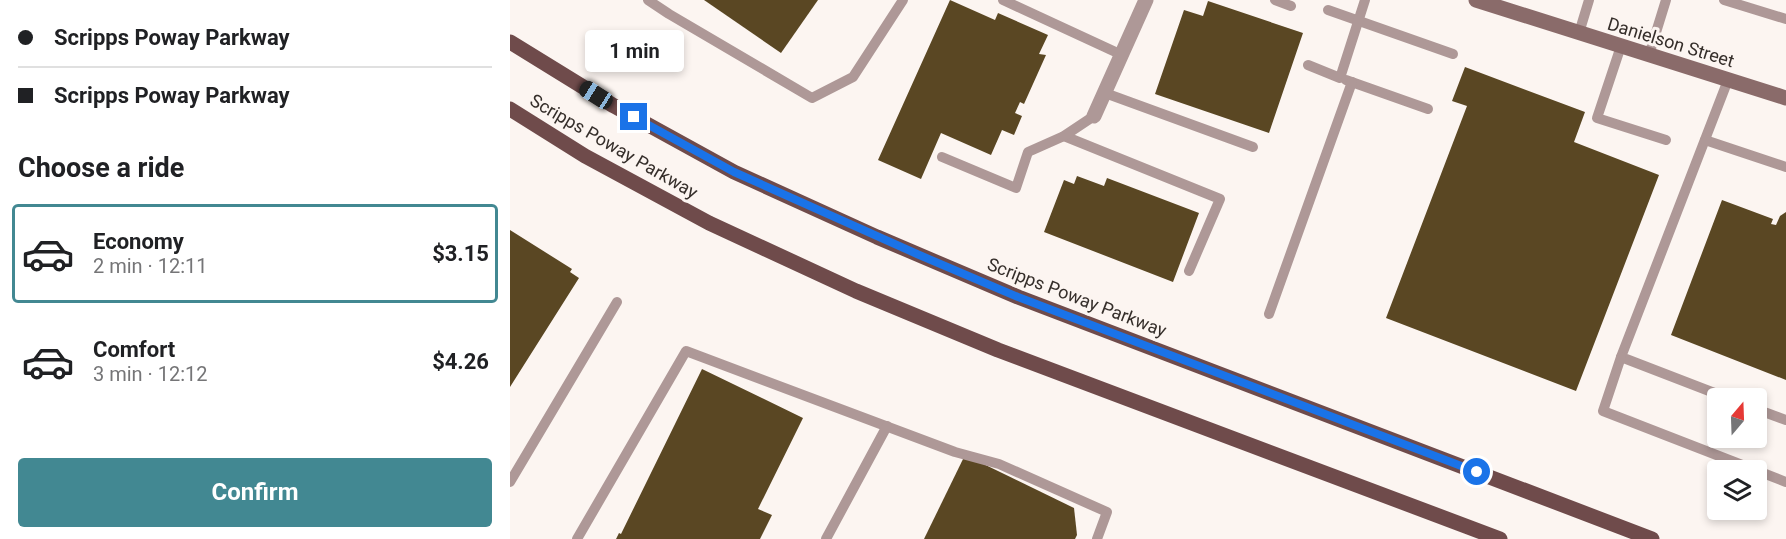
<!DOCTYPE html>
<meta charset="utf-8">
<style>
body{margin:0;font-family:Roboto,sans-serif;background:#f2f2f2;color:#202124;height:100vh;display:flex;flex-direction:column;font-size:22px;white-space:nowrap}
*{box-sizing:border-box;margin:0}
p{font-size:20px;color:#757577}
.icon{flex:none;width:33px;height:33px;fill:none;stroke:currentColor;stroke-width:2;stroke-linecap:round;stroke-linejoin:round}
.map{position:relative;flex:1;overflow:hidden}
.details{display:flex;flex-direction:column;background:#fff;width:510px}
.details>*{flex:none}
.top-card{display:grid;align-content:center;height:132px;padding:0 18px;background:#fff}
.needle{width:39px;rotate:19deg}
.buttons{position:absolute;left:1197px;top:388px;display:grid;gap:12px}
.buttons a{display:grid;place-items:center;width:60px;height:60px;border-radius:6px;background:#fff;box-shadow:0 3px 9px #0003;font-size:30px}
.end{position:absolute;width:27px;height:27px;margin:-14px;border:8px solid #1a73e8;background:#fff;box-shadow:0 0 0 3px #fff}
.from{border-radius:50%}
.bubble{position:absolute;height:42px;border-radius:6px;background:#fff;box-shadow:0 3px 9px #0003;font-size:20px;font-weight:700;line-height:42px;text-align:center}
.car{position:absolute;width:18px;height:36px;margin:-18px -9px;border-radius:8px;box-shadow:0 0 4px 2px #0007;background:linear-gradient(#222 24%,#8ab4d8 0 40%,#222 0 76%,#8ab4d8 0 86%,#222 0)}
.top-card b{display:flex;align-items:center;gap:21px;height:57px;font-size:22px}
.top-card b+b{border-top:2px solid #e0e0e0}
.top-card i{width:15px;height:15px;background:#202124}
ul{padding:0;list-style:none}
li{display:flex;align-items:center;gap:18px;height:99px;margin:0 12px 9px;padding:0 6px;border:3px solid transparent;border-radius:6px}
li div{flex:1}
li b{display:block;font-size:22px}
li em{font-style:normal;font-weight:700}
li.active{border-color:#428892}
li>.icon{width:54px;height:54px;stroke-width:1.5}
h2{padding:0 18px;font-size:27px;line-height:72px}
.action{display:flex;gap:12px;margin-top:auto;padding:12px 18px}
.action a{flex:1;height:69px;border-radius:6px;background:#428892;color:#fff;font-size:24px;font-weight:700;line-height:69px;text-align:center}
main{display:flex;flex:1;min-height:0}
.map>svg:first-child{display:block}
</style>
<main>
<section class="details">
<div class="top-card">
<b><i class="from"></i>Scripps Poway Parkway</b>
<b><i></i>Scripps Poway Parkway</b>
</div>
<h2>Choose a ride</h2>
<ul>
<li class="active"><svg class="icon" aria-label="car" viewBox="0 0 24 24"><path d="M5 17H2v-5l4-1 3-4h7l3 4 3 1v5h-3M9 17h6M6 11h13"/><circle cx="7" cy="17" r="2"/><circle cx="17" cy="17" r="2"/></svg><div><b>Economy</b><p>2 min · 12:11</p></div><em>$3.15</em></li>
<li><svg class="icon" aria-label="car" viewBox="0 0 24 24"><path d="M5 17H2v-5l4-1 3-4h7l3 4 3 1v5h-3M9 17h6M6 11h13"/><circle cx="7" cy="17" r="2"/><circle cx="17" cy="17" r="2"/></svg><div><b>Comfort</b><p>3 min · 12:12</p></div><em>$4.26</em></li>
</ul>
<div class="action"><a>Confirm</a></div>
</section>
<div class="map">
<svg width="1276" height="539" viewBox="0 0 1276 539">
<rect width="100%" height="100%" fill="#fcf5f1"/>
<g fill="#5a4723">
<path d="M194,0H308L271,53Z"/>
<path d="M440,0L485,20L488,13L538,35L529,54L536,55L514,104L510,102L505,113L512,116L504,135L492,130L481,155L431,133L411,179L368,160Z"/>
<path d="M698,1L793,33L759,133L645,94L674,10L693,16Z"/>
<path d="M955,67L1075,112L1064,142L1149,175L1066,391L876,318L957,106L942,101Z"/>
<path d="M567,176L594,186L597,178L689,213L663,282L534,232L554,180L564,184Z"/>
<path d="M1212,200L1263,219L1261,224L1266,225L1270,216L1276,212V380L1161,335Z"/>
<path d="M0,230L62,269L60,272L69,278L0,387Z"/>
<path d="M192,369L293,418L248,509L262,515L250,539H106L109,533L111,534Z"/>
<path d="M455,455L564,508L567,535L565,539H414Z"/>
</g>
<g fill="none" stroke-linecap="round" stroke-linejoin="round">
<g stroke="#ae9897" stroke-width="10">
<path d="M138,0L159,14L302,98L343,77L393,0"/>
<path d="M493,0L612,55"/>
<path d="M765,0L781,6"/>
<path d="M1214,0L1276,19"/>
<path d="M818,10L943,54"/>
<path d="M1069,33L1079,0"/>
<path d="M1111,46L1087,118L1156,140"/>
<path d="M1139,55L1156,0"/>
<path d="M798,65L830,78L855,0"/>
<path d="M836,80L918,109"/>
<path d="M1218,80L1111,357L1220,399"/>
<path d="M595,93L743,147"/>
<path d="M554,136L710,199L679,271"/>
<path d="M1195,140L1276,167"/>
<path d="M432,157L506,188L518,152L554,136L584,116"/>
<path d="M759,314L842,82"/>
<path d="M1111,357L1093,411L1276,482"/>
<path d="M1246,409L1276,420"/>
<path d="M0,482L107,302"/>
<path d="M67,539L176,351L445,452L489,464L597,512L587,539"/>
<path d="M316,539L377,426"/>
</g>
<path stroke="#ae9897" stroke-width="15" d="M584,116L636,0"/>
<path stroke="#8a6b6a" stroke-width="15" d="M966,0L1276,98"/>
<g stroke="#6f4b4b" stroke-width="15">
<path d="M0,42L104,106L224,172L367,237L508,297L1142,539"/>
<path d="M0,109L75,156L199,223L346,291L488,350L990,539"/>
</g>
</g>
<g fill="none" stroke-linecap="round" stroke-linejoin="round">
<path stroke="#1a73e8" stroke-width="8" d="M124,117L224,172L407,254L508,297L967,472"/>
</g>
<g text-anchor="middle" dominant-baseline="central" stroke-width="6" stroke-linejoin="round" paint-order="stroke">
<g font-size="18" fill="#352e2a" stroke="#fcf5f1">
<text transform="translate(1161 42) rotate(17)">Danielson Street</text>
<text transform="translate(104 146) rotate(30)">Scripps Poway Parkway</text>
<text transform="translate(567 297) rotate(21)">Scripps Poway Parkway</text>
</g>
</g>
</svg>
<div class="buttons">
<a><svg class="needle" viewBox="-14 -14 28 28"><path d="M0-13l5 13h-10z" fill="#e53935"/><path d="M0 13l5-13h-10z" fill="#757577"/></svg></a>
<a><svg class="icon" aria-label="layers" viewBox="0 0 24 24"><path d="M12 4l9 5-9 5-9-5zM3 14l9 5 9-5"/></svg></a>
</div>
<i class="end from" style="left:967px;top:472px"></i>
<i class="end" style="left:124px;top:117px"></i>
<div class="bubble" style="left:75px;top:30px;width:99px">1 min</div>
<i class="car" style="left:86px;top:95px;rotate:302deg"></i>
</div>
</main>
